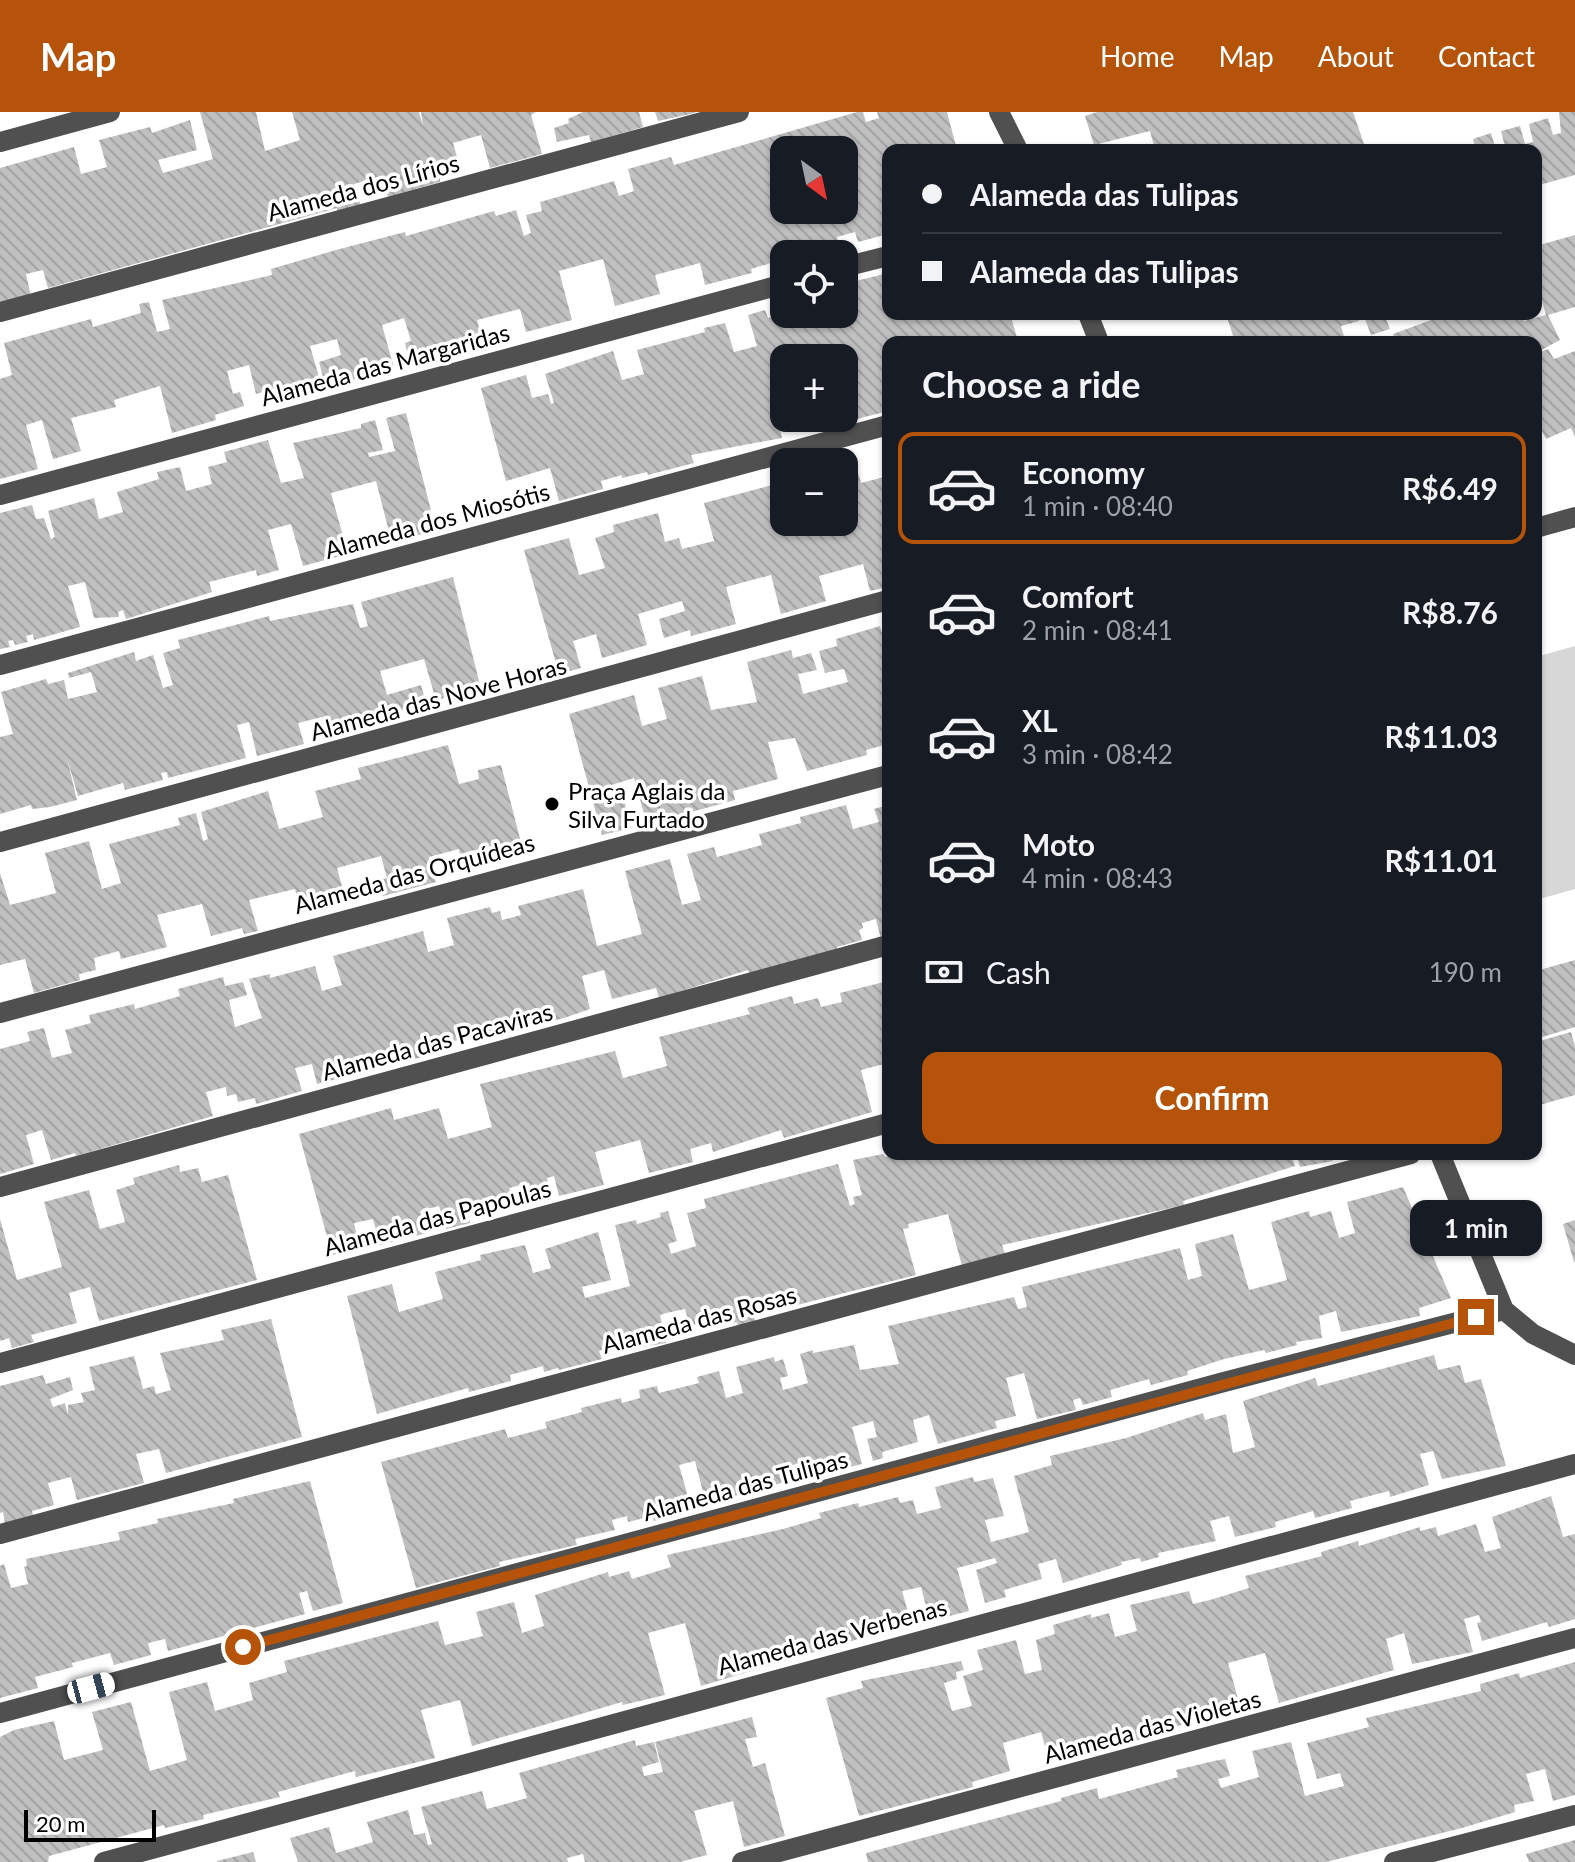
<!DOCTYPE html>
<meta charset="utf-8">
<style>
body{margin:0;font-family:Lato,sans-serif;background:#20242c;color:#f1f3f6;height:100vh;display:flex;flex-direction:column;font-size:30px;white-space:nowrap}
*{box-sizing:border-box;margin:0}
p{font-size:26px;color:#9ea1a6}
.icon{flex:none;width:44px;height:44px;fill:none;stroke:currentColor;stroke-width:2;stroke-linecap:round;stroke-linejoin:round}
.map{position:relative;flex:1;overflow:hidden}
.sheet{position:absolute;left:882px;top:224px;width:660px;height:824px;display:flex;flex-direction:column;background:#171b24;border-radius:16px;box-shadow:0 2px 6px #0004}
.sheet>*{flex:none}
.banner{position:absolute;left:882px;top:32px;width:660px;height:176px;border-radius:16px;box-shadow:0 2px 6px #0004;display:grid;align-content:center;height:176px;padding:0 40px;background:#171b24}
.needle{width:52px;rotate:147deg}
.buttons{position:absolute;left:770px;top:24px;display:grid;gap:16px}
.buttons a{display:grid;place-items:center;width:88px;height:88px;border-radius:16px;background:#171b24;box-shadow:0 2px 6px #0004;font-size:40px}
.scale{position:absolute;left:24px;bottom:20px;width:132px;box-sizing:border-box;padding-left:8px;border:4px solid #000;border-top:0;font-size:22px;line-height:28px;white-space:nowrap;color:#000;-webkit-text-stroke:6px #fff;paint-order:stroke}
.end{position:absolute;width:36px;height:36px;margin:-18px;border:10px solid #b45309;background:#fff;box-shadow:0 0 0 4px #fff}
.from{border-radius:50%}
.bubble{position:absolute;height:56px;border-radius:16px;background:#171b24;box-shadow:0 2px 6px #0004;font-size:26px;font-weight:700;line-height:56px;text-align:center}
.car{position:absolute;width:24px;height:48px;margin:-24px -12px;border-radius:10px;box-shadow:0 0 6px 2px #0007;background:linear-gradient(#fff 24%,#345 0 40%,#fff 0 76%,#345 0 86%,#fff 0)}
.banner b{display:flex;align-items:center;gap:28px;height:76px;font-size:30px}
.banner b+b{border-top:2px solid #363941}
.banner i{width:20px;height:20px;background:#f1f3f6}
ul{padding:0;list-style:none}
li{display:flex;align-items:center;gap:24px;height:112px;margin:0 16px 12px;padding:0 24px;border:4px solid transparent;border-radius:16px}
li div{flex:1}
li b{display:block;font-size:30px}
li em{font-style:normal;font-weight:700}
li.current{border-color:#b45309}
li>.icon{width:72px;height:72px;stroke-width:1.5}
h2{padding:0 40px;font-size:36px;line-height:96px}
.pay{display:flex;align-items:center;gap:20px;height:88px;padding:0 40px;font-size:30px}
.pay p{margin-inline-start:auto}
.cta{display:flex;gap:16px;margin-top:auto;padding:16px 40px}
.cta a{flex:1;height:92px;border-radius:16px;background:#b45309;color:#fff;font-size:32px;font-weight:700;line-height:92px;text-align:center}
header{display:flex;align-items:center;gap:48px;box-sizing:border-box;height:112px;padding:0 40px;background:#b45309;color:#fff}
header strong{font-size:38px}
nav{display:flex;gap:44px;margin-inline-start:auto;font-size:28px}
.map>svg:first-child{display:block}
</style>
<header>
<strong>Map</strong>
<nav><a>Home</a><a>Map</a><a>About</a><a>Contact</a></nav>
</header>
<div class="map">
<svg width="1575" height="1750" viewBox="0 0 1575 1750">
<defs>
<pattern id="building-back-hatch" width="6" height="6" patternUnits="userSpaceOnUse" patternTransform="scale(2)"><rect width="6" height="6" fill="#c0c0c0"/><path d="M-1 5l2 2M0 0l6 6M5-1l2 2" fill="none" stroke="#a3a3a3"/></pattern>
</defs>
<rect width="100%" height="100%" fill="#fff"/>
<path fill="#d7d7d7" d="M1575,534V777L1536,788V545Z"/>
<g fill="url(#building-back-hatch)" fill-rule="evenodd">
<path d="M200,0H256L265,39L300,28L292,0H419L423,14L421,0H536L531,3L542,42L490,56L481,23L453,31L461,59L440,66V70L388,85L382,64L354,72L361,94L338,101L337,96L48,176L43,158L26,162L31,184L0,193V56L74,35L81,62L107,55L99,28L150,15L152,21L190,8L197,38L158,48L163,61L213,47Z"/>
<path d="M583,0H639L643,15L591,30L589,23L557,30L554,16L569,11L568,7Z"/>
<path d="M655,0H695V1L658,9Z"/>
<path d="M857,0H863L866,10L879,6L877,0H947L957,38H888V122L858,130L855,120L837,125L840,138L824,142H784V147L751,157L752,161L705,173L700,151L655,163L660,182L615,194L603,147L559,159L572,208L526,220L520,197L477,208L484,234L438,246L436,240L409,247L405,231L411,229L404,206L382,213L394,256L348,269L347,263L324,269L319,250L341,243L337,227L310,234L319,265L256,282L249,253L227,259L233,282L240,280L244,294L215,303L216,308L172,321L160,274L114,288L116,295L71,306L81,339L53,347L42,308L26,313L38,357L0,367V267L12,263L4,231L91,207L93,215L141,201L139,192L149,190L157,220L170,217L162,188L272,163L271,157L336,138L405,120L406,124L494,99L496,104L516,98L524,124L531,121L526,103L542,99L540,90L614,69L619,84L634,79L628,57L671,45L674,53ZM784,38H844V98H784Z"/>
<path d="M1097,0H1353L1364,32L1342,38H1155L1150,19L1094,33L1085,4Z"/>
<path d="M1559,0H1575V63L1536,74V38H1499L1505,35L1501,19L1520,14L1525,32L1533,30L1529,12L1548,6L1553,23L1561,21Z"/>
<path d="M1491,21L1496,38H1476L1473,27Z"/>
<path d="M1575,123V195L1548,203L1560,228L1536,241V230H1396L1393,222L1431,208L1429,202H1476L1479,208L1494,202H1521L1524,209L1546,203L1536,169V134Z"/>
<path d="M884,162L888,202H1010L1018,229L888,230V299L826,315L824,306H844V246H784V306L803,307L779,313L782,326L691,343L694,351L648,363L647,360L622,366V363L601,369L603,377L559,389L550,356L506,369L481,276L526,263L532,286L548,282L551,292L554,291L545,262L613,239L622,268L644,262L637,238L705,220L704,216L725,211L734,240L757,234L748,203L765,198L768,206L784,202H844V172Z"/>
<path d="M1226,202H1357L1359,209L1341,214L1345,228L1342,230H1235Z"/>
<path d="M1384,202L1390,217L1371,223L1365,207Z"/>
<path d="M1548,237L1554,247L1575,239V325L1571,316L1546,327L1542,319L1536,321V242Z"/>
<path d="M406,301L436,418L392,431L376,369L331,381L348,442L303,454L291,412L268,418L279,458L257,464L256,458L209,470L212,480L126,507L123,498L118,500L119,505L94,506L85,470L68,474L80,515L34,528L33,522L26,524L28,530L15,533L13,528L8,529L10,535L0,537V401L32,393L36,407L44,406L51,427L55,425L48,399L94,386L99,407L123,400L117,380L159,367L157,360L180,355L186,379L212,372L208,355L227,350L224,340L268,328L281,371L304,366L293,331L361,316V312L375,308L383,338L368,341L369,345L395,339L386,306Z"/>
<path d="M854,347L861,371L888,364V475L870,479L863,452L819,464L826,489L781,502L771,463L726,475L736,512L691,524L690,518L664,526L659,507L685,499L682,489L638,502L647,533L602,546L596,522L573,529L581,556L559,562L524,438L569,426L579,463L605,456L595,426L614,420L613,413L658,401L665,430L679,426L682,437L714,429L704,391L784,370V410H844V350Z"/>
<path d="M453,465L481,577L436,588L424,547L380,559L387,583L421,573L426,591L391,601L393,606L348,618L346,613L326,618L322,605L298,611L304,632L257,644L249,610L237,613L246,646L168,666L167,660L161,661L163,668L125,678L123,671L78,684L67,646L77,688L50,695L32,697L31,693L0,702V625L13,622L1,580L46,567L48,572L64,568L68,587L97,580L91,560L69,566L68,561L134,540L136,549L153,543L163,576L173,573L163,541L180,536L178,528L269,504L270,509L353,492L360,516L368,514L361,490Z"/>
<path d="M880,514L885,531L888,530V632L866,638L867,643L807,659L795,626L768,630L778,667L733,679L735,688L647,712L634,666L605,675L610,692L624,688L631,716L602,723L569,602L634,583L642,614L667,607L658,576L702,564L711,598L757,590L747,550L791,538L793,546L811,541L817,558L798,562L803,582L848,570L844,557L825,561L819,539L837,534L836,527Z"/>
<path d="M448,633L459,672L479,667L478,658L501,653L523,738L478,751L475,738L460,742L459,737L429,745L436,770L383,784L379,768L387,766L381,744L337,756L346,789L301,800L295,777L249,788L258,819L244,822L242,816L211,824L202,792L157,803L167,835L121,847L119,839L94,846L96,858L79,862L80,868L34,881L25,847L0,853V761L10,793L56,781L45,741L89,729L102,777L121,771L109,732L180,713L178,706L196,701L203,729L208,727L201,700L268,679L279,717L323,705L315,679L361,667L358,656Z"/>
<path d="M846,693L853,717L879,710L874,697L888,693V825L881,827L876,807L862,811L863,816L859,818L862,828L837,835V839L749,861L748,858L659,886L656,876L612,887L604,858L582,864L590,897L567,905L479,930L477,923L432,935L434,942L317,972L312,952L295,956L302,979L256,992L255,986L238,990L236,982L227,984L226,975L206,980L213,1004L76,1044L75,1041L51,1048L42,1018L26,1023L34,1052L0,1062V937L30,929L27,920L44,916L52,946L72,941L65,918L91,911L89,903L134,892L135,897L180,884L178,877L223,865L225,874L243,870L247,883L229,888L235,915L262,906L249,867L270,862V866L315,854L322,879L342,873L333,844L423,819L428,840L454,833L447,806L490,795L492,801L500,799L502,808L521,803L518,794L583,777L597,834L642,822L625,759L670,747L682,793L701,788L687,742L714,735L717,745L762,733L759,722L801,711L800,705Z"/>
<path d="M1575,848V915L1536,927V859Z"/>
<path d="M888,865V951L861,958L872,1000L784,1026L781,1018L713,1040L711,1031L690,1037L693,1050L649,1061L640,1028L595,1040L604,1073L559,1084L554,1064L547,1066L550,1080L532,1084L529,1071L509,1076L513,1087L467,1099L470,1111L446,1117L439,1094L420,1099L427,1121L380,1133L373,1107L354,1111L360,1137L332,1143L299,1022L391,996L394,1008L439,996L448,1027L492,1015L480,972L615,939L623,966L667,954L659,925L750,902L747,896L792,884L794,892L818,886L821,895L842,890L840,881L884,870V866Z"/>
<path d="M1571,920L1575,934V983L1536,994V930Z"/>
<path d="M883,1042L885,1045L897,1042H1291L1295,1054L1183,1089L1184,1093L1002,1133L1005,1142L962,1154L948,1102L908,1112L909,1116L903,1117L916,1163L781,1197L778,1188L753,1195L755,1210L738,1214L737,1210L724,1213L723,1205L690,1214L685,1197L666,1201L660,1203L666,1231L630,1237L628,1231L599,1239L602,1247L559,1258L558,1256L544,1260L543,1254L510,1263L511,1269L469,1280L468,1276L377,1302L347,1184L392,1172L399,1200L443,1187L435,1160L481,1148L480,1143L525,1133L533,1161L551,1156L545,1137L598,1120L611,1168L582,1175L585,1186L630,1174L615,1113L636,1108L637,1112L661,1105L660,1101L668,1099L677,1129L668,1132L671,1142L696,1134L687,1101L706,1096L704,1087L838,1052L850,1094L855,1092L853,1085L862,1083L853,1048Z"/>
<path d="M1296,1042H1331L1333,1049L1300,1055Z"/>
<path d="M179,1053L180,1060L198,1056L202,1070L228,1063L257,1168L99,1209L90,1175L69,1181L77,1211L31,1223L34,1230L12,1236L9,1226L0,1229V1107L17,1168L62,1155L44,1090L89,1078L100,1117L125,1110L116,1078L135,1072L133,1066Z"/>
<path d="M1403,1075L1451,1186L1419,1196L1420,1204L1341,1220L1336,1199L1319,1204L1322,1226L1296,1230L1297,1233L1266,1241L1264,1238L1224,1247L1187,1259L1188,1263L1151,1273L1149,1267L1110,1278L1112,1285L1083,1293L1080,1286L1073,1288L1076,1298L1037,1307L1024,1261L1006,1266L1016,1304L995,1309L997,1316L938,1332L929,1303L913,1308L918,1330L882,1340L883,1346L873,1349L867,1327L877,1325L873,1309L852,1315L862,1352L806,1365L803,1350L782,1356L785,1370L706,1392L695,1349L679,1353L692,1399L654,1409L652,1404L628,1410L627,1404L612,1408L615,1418L575,1427L577,1433L499,1450L500,1454L416,1476L381,1350L505,1317L508,1326L547,1316L545,1310L582,1300L581,1296L621,1286L622,1291L640,1286L639,1278L657,1274L659,1281L699,1271L697,1265L719,1259L726,1286L743,1281L736,1255L774,1245L775,1250L783,1247L788,1264L780,1266L783,1278L808,1271L800,1242L813,1238V1241L854,1233L860,1258L899,1252L888,1214L1014,1185L1018,1197L1027,1195L1022,1175L1180,1136L1188,1168L1202,1164L1195,1132L1233,1122L1249,1178L1287,1168L1271,1110L1309,1099L1310,1105L1331,1099L1339,1126L1355,1121L1347,1090Z"/>
<path d="M1575,1108V1150H1574L1563,1112Z"/>
<path d="M271,1207L302,1325L166,1361L159,1337L136,1342L144,1371L77,1388L71,1365L48,1371L54,1393L32,1399L33,1404L5,1411L3,1400L0,1401V1274L43,1263L46,1272L70,1265L73,1278L50,1287L53,1295L65,1291L68,1303V1293L84,1290L81,1281L95,1278L89,1255L134,1244L143,1277L154,1274L156,1282L171,1278L160,1241L224,1228L221,1218Z"/>
<path d="M1434,1243L1438,1258L1460,1253L1465,1271L1481,1267L1506,1354L1442,1367L1433,1339L1420,1342L1429,1373L1390,1385L1389,1379L1350,1389L1352,1396L1315,1406L1313,1399L1275,1410L1276,1415L1235,1425L1229,1404L1210,1409L1216,1429L1158,1441L1159,1445L1141,1450L1140,1446L1121,1450L1122,1453L1063,1471L1056,1447L1038,1452L1042,1467L1004,1478L1006,1485L985,1491L976,1458L997,1451L995,1446L957,1456L969,1499L930,1509L921,1475L902,1479L910,1507L891,1513L892,1517L701,1574L685,1511L648,1521L665,1583L623,1593L622,1590L472,1634L460,1588L421,1598L435,1646L356,1665L355,1659L278,1680L280,1685L203,1703L204,1707L165,1716L164,1713L49,1744L48,1750H0V1625L14,1618L54,1609L64,1648L103,1638L92,1600L131,1590L150,1659L187,1648L169,1580L207,1570L215,1599L253,1588L249,1571L287,1560L284,1549L438,1509L445,1533L467,1528L483,1524L476,1500L514,1490L522,1521L544,1514L535,1483L608,1460L609,1465L629,1459L632,1467L671,1455L667,1443L783,1417L821,1406L819,1401L858,1391L859,1395L898,1385L900,1391L913,1388L917,1402L941,1396L935,1375L973,1365L974,1370L993,1366L1004,1404L985,1408L991,1430L1029,1420L1014,1364L1052,1353L1050,1344L1126,1326L1203,1301L1205,1308L1226,1302L1233,1341L1255,1335L1243,1289L1315,1266L1318,1274Z"/>
<path d="M310,1369L343,1491L313,1499L307,1479L299,1481L305,1502L168,1539L165,1527L148,1531L151,1543L114,1553L110,1541L72,1551L73,1555L35,1565L38,1576L0,1586V1454L4,1452L11,1476L28,1472L24,1455L27,1454L26,1447L120,1428L118,1420L158,1411L157,1407L234,1391L233,1387Z"/>
<path d="M1551,1384L1563,1425L1575,1422V1507L1549,1515L1547,1510L1482,1529L1477,1511L1481,1510L1479,1503L1464,1507L1473,1540L1412,1552L1404,1521L1386,1527L1394,1558L1279,1591L1265,1541L1228,1551L1242,1601L1203,1612L1201,1606L1127,1632L1126,1628L1087,1638L1085,1631L1047,1641L1041,1620L1003,1631L1010,1659L972,1670L973,1675L859,1704L826,1586L863,1576L861,1569L961,1549L964,1558L956,1560L957,1567L944,1571L952,1599L972,1594L963,1564L983,1558L977,1538L1016,1528L1025,1562L1042,1558L1036,1528L1055,1522L1053,1513L1091,1502V1506L1109,1501L1115,1525L1137,1519L1130,1493L1189,1479L1193,1492L1210,1488L1249,1476L1245,1464L1322,1444L1321,1440L1358,1429L1359,1434L1420,1415V1419L1436,1415L1438,1424L1476,1412L1485,1440L1501,1436L1492,1405Z"/>
<path d="M1575,1550V1683L1553,1689L1545,1657L1526,1662L1534,1689L1514,1693L1515,1700L1462,1716L1326,1750H868L866,1741L1061,1689V1686L1097,1676L1099,1687L1139,1676L1178,1665L1176,1658L1214,1649L1225,1647L1230,1664L1218,1667L1221,1676L1259,1665L1252,1639L1291,1630L1305,1684L1344,1674L1340,1661L1317,1667L1307,1631L1369,1615L1366,1606L1481,1579L1480,1572L1519,1561L1520,1566Z"/>
<path d="M752,1605L757,1625L745,1627L753,1655L765,1651L785,1724L744,1735L733,1689L694,1699L707,1743L680,1750H585L583,1742L567,1746L568,1750H298L290,1726L329,1715L336,1741L373,1730L367,1710L408,1698L414,1723L425,1721L428,1733L432,1732L421,1695L482,1679L487,1697L527,1686L519,1661L635,1628L636,1634L654,1630L659,1650L642,1655L644,1664L663,1660L655,1630Z"/>
<path d="M1575,1728V1750H1529L1526,1742Z"/>
<path d="M253,1740L256,1750H217V1749Z"/>
</g>
<g fill="none" stroke-linecap="round" stroke-linejoin="round">
<g stroke="#505050" stroke-width="20">
<path d="M999,0L1018,38"/>
<path d="M0,30L110,0"/>
<path d="M844,155L888,144"/>
<path d="M0,200L739,0"/>
<path d="M1088,202L1099,230"/>
<path d="M0,383L784,172"/>
<path d="M1536,416L1575,405"/>
<path d="M0,553L888,313"/>
<path d="M0,730L888,488"/>
<path d="M0,901L888,663"/>
<path d="M1440,1042L1504,1198L1533,1222L1575,1243"/>
<path d="M0,1075L888,833"/>
<path d="M0,1251L888,1011"/>
<path d="M0,1422L1411,1042"/>
<path d="M0,1601L1224,1270L1504,1198"/>
<path d="M104,1750L1575,1352"/>
<path d="M742,1750L1575,1526"/>
<path d="M1394,1750L1575,1703"/>
</g>
</g>
<g fill="none" stroke-linecap="round" stroke-linejoin="round">
<path stroke="#b45309" stroke-width="10" d="M243,1535L1476,1205"/>
</g>
<circle fill="#000" stroke="#fff" stroke-width="3" cx="552" cy="692" r="8"/>
<g text-anchor="middle" dominant-baseline="central" stroke-width="7" stroke-linejoin="round" paint-order="stroke">
<g font-size="24" fill="#000" stroke="#fff">
<text transform="translate(363 75) rotate(-15)">Alameda dos Lírios</text>
<text transform="translate(385 252) rotate(-15)">Alameda das Margaridas</text>
<text transform="translate(437 408) rotate(-15)">Alameda dos Miosótis</text>
<text transform="translate(438 586) rotate(-15)">Alameda das Nove Horas</text>
<text transform="translate(414 761) rotate(-15)">Alameda das Orquídeas</text>
<text transform="translate(437 929) rotate(-15)">Alameda das Pacaviras</text>
<text transform="translate(437 1105) rotate(-15)">Alameda das Papoulas</text>
<text transform="translate(699 1207) rotate(-15)">Alameda das Rosas</text>
<text transform="translate(745 1373) rotate(-15)">Alameda das Tulipas</text>
<text transform="translate(832 1524) rotate(-15)">Alameda das Verbenas</text>
<text transform="translate(1152 1614) rotate(-15)">Alameda das Violetas</text>
</g>
<g font-size="24" fill="#000" stroke="#fff" text-anchor="start">
<text x="568" y="678">Praça Aglais da<tspan x="568" dy="28">Silva Furtado</tspan></text>
</g>
</g>
</svg>
<div class="buttons">
<a><svg class="needle" viewBox="-14 -14 28 28"><path d="M0-13l5 13h-10z" fill="#e53935"/><path d="M0 13l5-13h-10z" fill="#9ea1a6"/></svg></a>
<a><svg class="icon" aria-label="locate" viewBox="0 0 24 24"><circle cx="12" cy="12" r="6"/><path d="M12 2v4M12 18v4M2 12h4M18 12h4"/></svg></a>
<a>+</a>
<a>−</a>
</div>
<div class="scale">20 m</div>
<i class="end from" style="left:243px;top:1535px"></i>
<i class="end" style="left:1476px;top:1205px"></i>
<div class="bubble" style="left:1410px;top:1088px;width:132px">1 min</div>
<i class="car" style="left:91px;top:1576px;rotate:75deg"></i>
<div class="banner">
<b><i class="from"></i>Alameda das Tulipas</b>
<b><i></i>Alameda das Tulipas</b>
</div>
<section class="sheet">
<h2>Choose a ride</h2>
<ul>
<li class="current"><svg class="icon" aria-label="car" viewBox="0 0 24 24"><path d="M5 17H2v-5l4-1 3-4h7l3 4 3 1v5h-3M9 17h6M6 11h13"/><circle cx="7" cy="17" r="2"/><circle cx="17" cy="17" r="2"/></svg><div><b>Economy</b><p>1 min · 08:40</p></div><em>R$6.49</em></li>
<li><svg class="icon" aria-label="car" viewBox="0 0 24 24"><path d="M5 17H2v-5l4-1 3-4h7l3 4 3 1v5h-3M9 17h6M6 11h13"/><circle cx="7" cy="17" r="2"/><circle cx="17" cy="17" r="2"/></svg><div><b>Comfort</b><p>2 min · 08:41</p></div><em>R$8.76</em></li>
<li><svg class="icon" aria-label="car" viewBox="0 0 24 24"><path d="M5 17H2v-5l4-1 3-4h7l3 4 3 1v5h-3M9 17h6M6 11h13"/><circle cx="7" cy="17" r="2"/><circle cx="17" cy="17" r="2"/></svg><div><b>XL</b><p>3 min · 08:42</p></div><em>R$11.03</em></li>
<li><svg class="icon" aria-label="car" viewBox="0 0 24 24"><path d="M5 17H2v-5l4-1 3-4h7l3 4 3 1v5h-3M9 17h6M6 11h13"/><circle cx="7" cy="17" r="2"/><circle cx="17" cy="17" r="2"/></svg><div><b>Moto</b><p>4 min · 08:43</p></div><em>R$11.01</em></li>
</ul>
<div class="pay"><svg class="icon" aria-label="cash" viewBox="0 0 24 24"><path d="M3 7h18v10H3z"/><circle cx="12" cy="12" r="2"/></svg>Cash<p>190 m</p></div>
<div class="cta"><a>Confirm</a></div>
</section>
</div>
